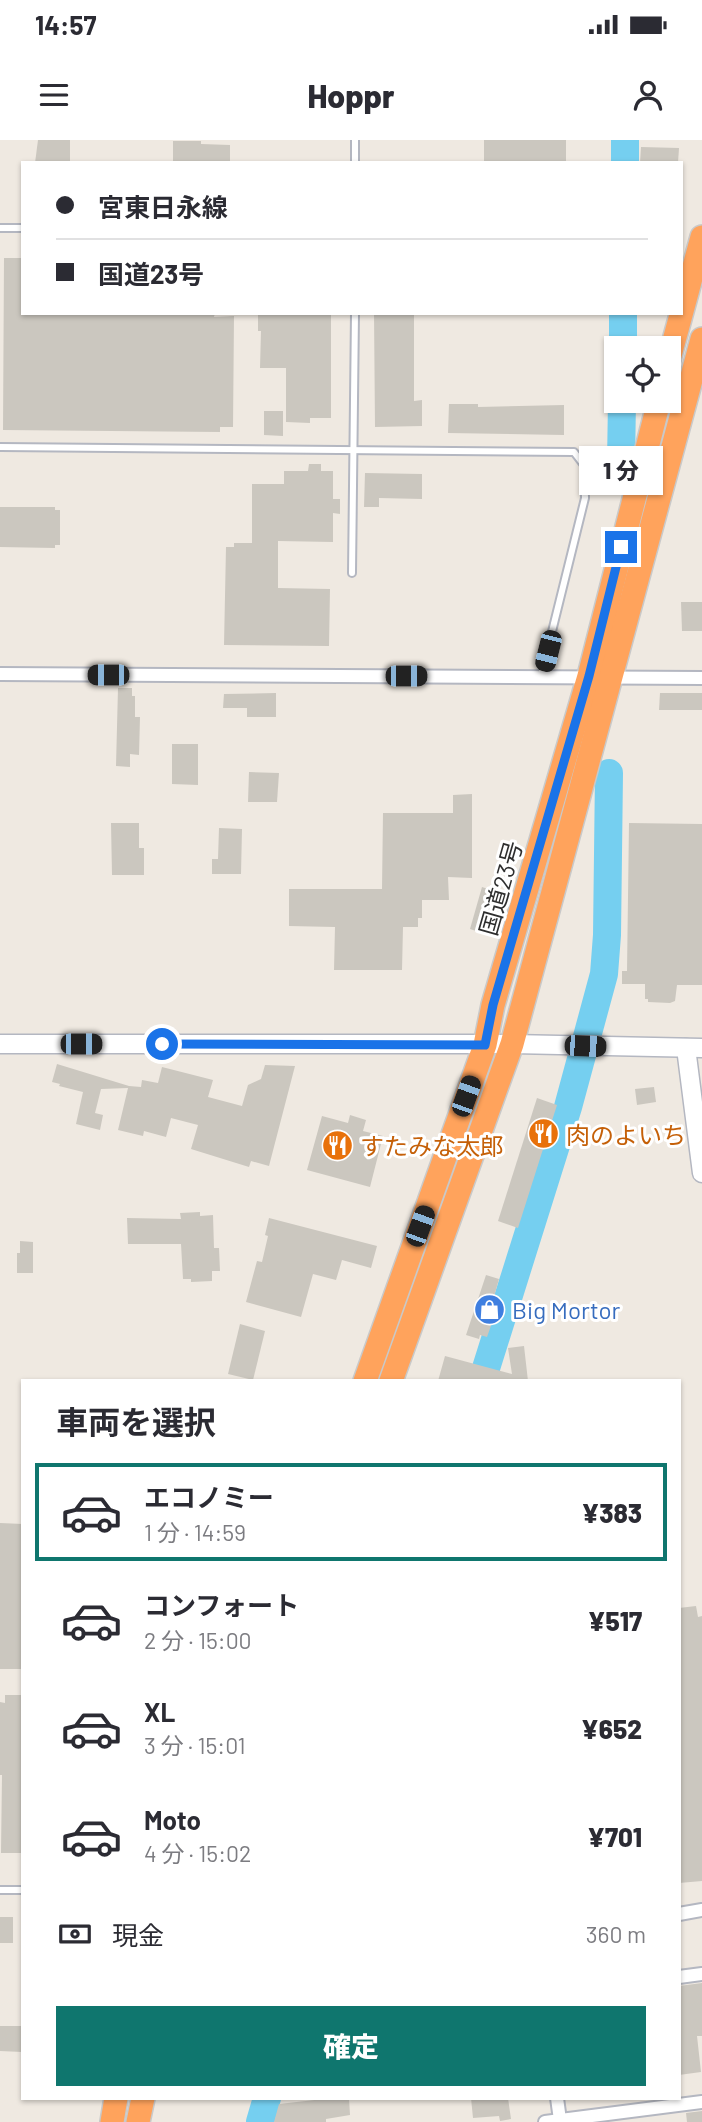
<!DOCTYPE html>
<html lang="ja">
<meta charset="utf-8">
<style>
body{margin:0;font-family:Barlow,"Noto Sans JP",sans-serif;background:#f7f7f7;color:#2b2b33;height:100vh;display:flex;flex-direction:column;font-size:26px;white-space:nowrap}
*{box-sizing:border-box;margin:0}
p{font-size:23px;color:#7c7c81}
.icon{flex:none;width:38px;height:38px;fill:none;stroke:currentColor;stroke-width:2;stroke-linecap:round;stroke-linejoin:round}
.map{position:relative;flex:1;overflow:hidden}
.drawer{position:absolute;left:21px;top:1239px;width:660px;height:721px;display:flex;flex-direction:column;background:#fff;border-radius:0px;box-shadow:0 2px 5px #0004}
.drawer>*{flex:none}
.hud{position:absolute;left:21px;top:21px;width:662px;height:154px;border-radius:0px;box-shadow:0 2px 5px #0004;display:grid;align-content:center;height:154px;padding:0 35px;background:#fff}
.fabs{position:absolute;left:604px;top:196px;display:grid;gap:14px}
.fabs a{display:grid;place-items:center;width:77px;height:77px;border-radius:0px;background:#fff;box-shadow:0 2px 5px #0004;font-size:35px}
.end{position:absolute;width:32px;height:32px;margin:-16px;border:9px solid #1a73e8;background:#fff;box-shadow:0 0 0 4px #fff}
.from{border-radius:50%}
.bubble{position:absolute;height:49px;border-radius:0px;background:#fff;box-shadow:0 2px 5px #0004;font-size:23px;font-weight:800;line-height:49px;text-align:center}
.car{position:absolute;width:21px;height:42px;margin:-21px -10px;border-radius:9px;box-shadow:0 0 5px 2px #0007;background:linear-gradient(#222 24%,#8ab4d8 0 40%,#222 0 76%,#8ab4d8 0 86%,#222 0)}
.hud b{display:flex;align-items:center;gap:24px;height:66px;font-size:26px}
.hud b+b{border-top:2px solid #e1e1e2}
.hud i{width:18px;height:18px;background:#2b2b33}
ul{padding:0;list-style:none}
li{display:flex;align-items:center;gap:21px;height:98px;margin:0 14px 10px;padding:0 21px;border:4px solid transparent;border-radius:0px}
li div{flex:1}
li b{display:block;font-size:26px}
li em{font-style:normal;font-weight:800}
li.current{border-color:#0f766e}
li>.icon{width:63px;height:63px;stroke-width:1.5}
h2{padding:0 35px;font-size:32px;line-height:84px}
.pay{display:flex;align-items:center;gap:18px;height:77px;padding:0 35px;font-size:26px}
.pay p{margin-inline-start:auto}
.cta{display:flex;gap:14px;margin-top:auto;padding:14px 35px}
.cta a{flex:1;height:80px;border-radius:0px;background:#0f766e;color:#fff;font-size:28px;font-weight:800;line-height:80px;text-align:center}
.status{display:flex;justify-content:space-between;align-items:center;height:49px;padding:0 35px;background:#fff;direction:ltr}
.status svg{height:19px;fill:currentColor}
header{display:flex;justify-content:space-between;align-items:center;height:91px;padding:0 35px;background:#fff;font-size:32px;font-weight:800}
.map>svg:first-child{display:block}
</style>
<div class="status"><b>14:57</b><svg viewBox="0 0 49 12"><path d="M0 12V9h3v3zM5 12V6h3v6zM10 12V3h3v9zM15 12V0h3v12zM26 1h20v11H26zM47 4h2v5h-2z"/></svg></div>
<header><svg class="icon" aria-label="menu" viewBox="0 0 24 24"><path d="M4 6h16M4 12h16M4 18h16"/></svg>Hoppr<svg class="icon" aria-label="person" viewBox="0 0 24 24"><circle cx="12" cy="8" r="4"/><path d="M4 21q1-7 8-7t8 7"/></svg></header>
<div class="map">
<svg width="702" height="1982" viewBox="0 0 702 1982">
<rect width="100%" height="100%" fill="#efe9e1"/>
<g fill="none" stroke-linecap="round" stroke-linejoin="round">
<g stroke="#75cff0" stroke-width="28">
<path d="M625,23V0"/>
<path d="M623,208V173"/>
<path d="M621,323L622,261"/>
<path d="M482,1241L568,967L604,834L607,795L609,633"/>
<path d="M260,1982L267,1958"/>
</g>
</g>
<g fill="#cbc7bf">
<path d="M38,0H70V23H35Z"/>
<rect x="484" y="0" width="82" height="23"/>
<path d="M173,1H201V4L230,5V23H173Z"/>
<path d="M641,7L679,8L678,23H640Z"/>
<path d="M4,118H23V173H215L214,177L234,176L233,287H220V292L3,290Z"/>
<path d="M258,173H331V278H310V283L286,282V228H260L261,191H258Z"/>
<path d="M374,173H414V261L422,260V286L375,287Z"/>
<path d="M449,264H478V267L564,265V295L448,293Z"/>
<path d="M264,271H283V296L264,295Z"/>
<path d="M309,324H321V331H333V359H340V374L333,373V402L278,401V448L330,449L329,506L224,505L226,407H234V403H252V344H284V331H308Z"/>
<path d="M365,333L422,334V359L379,358V367H364Z"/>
<path d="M0,367H55V370H60V405H55V408L0,407Z"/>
<path d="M681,462H702V491H682Z"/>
<path d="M118,548H132V556H135V577H140L139,615L130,614V627L116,626Z"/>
<path d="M276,553V577H247V568H223L224,554Z"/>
<path d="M660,553H702V570H659Z"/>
<path d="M172,604H198V645L172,644Z"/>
<path d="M249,632L279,633L277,662H248Z"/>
<path d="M472,654V738L448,737L449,760H422V778H418V787H403L402,830H334L335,787L289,786V749H382L383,673H453V655Z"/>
<path d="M111,683H139V708H144V735H112Z"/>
<path d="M629,683L702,684V845H677L675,861L670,863L648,862V859H645V844H622V831H627Z"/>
<path d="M219,688L242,689L241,734H212V719H218Z"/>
<path d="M482,747L500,753L485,794L470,789Z"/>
<path d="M57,924L129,946L141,947L142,940L158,943L162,927L213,940L208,957L242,966L248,945L261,939L265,925L295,926L269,1026L251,1021L249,1027L191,1009L198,985L171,978L166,997L144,991L143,996L118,990L128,948L101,949L95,973L103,975L100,990L76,984L83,952L59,946L60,944L52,942Z"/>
<path d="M654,947L656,962L637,965L635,949Z"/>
<path d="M537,958L557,965L518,1088L498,1081Z"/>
<path d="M350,975L366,980L363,991L383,996L370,1047L307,1030L322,976L348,983Z"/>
<path d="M200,1072V1076L213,1075L214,1108H219L220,1131H212V1141L191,1142V1139H183L181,1104H128L127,1078L181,1079L180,1073Z"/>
<path d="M269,1078L377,1106L371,1128L342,1120L336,1140L313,1134L301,1177L246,1162L257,1121L262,1122L268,1096L265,1095Z"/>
<path d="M20,1101L33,1102V1133H17V1113H20Z"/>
<path d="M486,1135L499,1139L488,1178L493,1180L487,1197L480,1195L479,1199L466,1195Z"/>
<path d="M240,1184L265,1191L253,1240L228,1234Z"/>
<path d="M524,1206L528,1241H438L445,1216L512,1234L508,1208Z"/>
<path d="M0,1383L23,1384V1529H0Z"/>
<path d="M696,1466L698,1477L702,1476V1741L679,1743V1468Z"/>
<path d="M5,1555H23V1713H1L2,1635H0V1562L5,1563Z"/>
<rect x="0" y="1777" width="13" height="26"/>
<path d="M702,1843V1896H697L701,1932L679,1935V1846Z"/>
<path d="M0,1886H22V1912L0,1911Z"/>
<path d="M332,1958H349L350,1975L326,1979V1982H274L279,1964Z"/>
<path d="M471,1958H508L511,1979L500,1981L499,1976L473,1978Z"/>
<path d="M702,1971V1982H687L686,1973Z"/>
</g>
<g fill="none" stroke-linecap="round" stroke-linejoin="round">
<defs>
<g id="lane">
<path d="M355,0V23"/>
<path d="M0,88H23"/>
<path d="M0,307L574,312L584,325L585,358L541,536"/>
<path d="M352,433L355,173"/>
<path d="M0,1750H23"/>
</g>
<g id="street">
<path d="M0,534L702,538"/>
<path d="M679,1774L702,1770"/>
<path d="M679,1837L702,1834"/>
<path d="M557,1958L560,1980"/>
<path d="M545,1982L702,1962"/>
</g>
<g id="secondary">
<path d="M0,904H512L702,908"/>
<path d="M686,908L702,1033"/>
</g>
<g id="highway">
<path d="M668,223L702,97"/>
<path d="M365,1241L485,905L493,865L589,536L659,261"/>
<path d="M391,1241L512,904L702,199"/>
<path d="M112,1982L116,1958"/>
<path d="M138,1982L143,1958"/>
</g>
</defs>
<use href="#lane" stroke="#b4b7c1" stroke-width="10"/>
<use href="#street" stroke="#b4b7c1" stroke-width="16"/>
<use href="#secondary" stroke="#b4b7c1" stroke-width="21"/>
<use href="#highway" stroke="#c9c9c9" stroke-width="26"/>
<use href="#lane" stroke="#fff" stroke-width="6"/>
<use href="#street" stroke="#fff" stroke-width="12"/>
<use href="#secondary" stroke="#fff" stroke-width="18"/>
<use href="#highway" stroke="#ffa35c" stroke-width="23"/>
</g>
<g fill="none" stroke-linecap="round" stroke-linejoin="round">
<path stroke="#1a73e8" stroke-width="9" d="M162,904L485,905L493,865L589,536L621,407"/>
</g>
<defs>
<symbol id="restaurant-disc" viewBox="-11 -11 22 22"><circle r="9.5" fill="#e8710a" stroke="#fff"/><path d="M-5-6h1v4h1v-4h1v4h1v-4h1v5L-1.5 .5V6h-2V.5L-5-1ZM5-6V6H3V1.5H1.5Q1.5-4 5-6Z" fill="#fff"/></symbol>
<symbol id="shop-disc" viewBox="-11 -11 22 22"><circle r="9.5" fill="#3f7fe0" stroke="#fff"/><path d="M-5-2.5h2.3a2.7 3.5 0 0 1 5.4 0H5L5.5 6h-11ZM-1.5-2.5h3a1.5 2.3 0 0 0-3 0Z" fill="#fff"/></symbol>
</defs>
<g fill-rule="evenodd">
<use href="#restaurant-disc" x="526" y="976" width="35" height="35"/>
<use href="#restaurant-disc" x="320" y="988" width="35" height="35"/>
<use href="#shop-disc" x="472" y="1152" width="35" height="35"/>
</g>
<g text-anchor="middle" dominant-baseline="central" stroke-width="6" stroke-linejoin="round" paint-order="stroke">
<g font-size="24" fill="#2e2e2e" stroke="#fff">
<text transform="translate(500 748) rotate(-74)">国道23号</text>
</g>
<g font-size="24" fill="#c56008" stroke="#fff" text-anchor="start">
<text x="566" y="994">肉のよいち</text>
<text x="360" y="1005">すたみな太郎</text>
</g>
<g font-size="24" fill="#366cbe" stroke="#fff" text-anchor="start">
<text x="512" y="1169">Big Mortor</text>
</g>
</g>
</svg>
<div class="fabs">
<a><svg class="icon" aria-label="locate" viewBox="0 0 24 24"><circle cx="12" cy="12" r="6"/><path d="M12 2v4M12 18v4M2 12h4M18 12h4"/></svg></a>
</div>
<i class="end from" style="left:162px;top:904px"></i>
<i class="end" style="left:621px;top:407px"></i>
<div class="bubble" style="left:579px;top:306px;width:84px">1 分</div>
<i class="car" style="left:548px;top:511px;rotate:194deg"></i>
<i class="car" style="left:108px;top:535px;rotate:270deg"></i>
<i class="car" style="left:406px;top:536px;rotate:90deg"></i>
<i class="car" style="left:81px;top:904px;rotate:90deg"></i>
<i class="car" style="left:585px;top:906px;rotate:92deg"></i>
<i class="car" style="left:466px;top:956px;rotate:20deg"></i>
<i class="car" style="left:420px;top:1086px;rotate:20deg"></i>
<div class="hud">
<b><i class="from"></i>宮東日永線</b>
<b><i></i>国道23号</b>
</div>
<section class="drawer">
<h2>車両を選択</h2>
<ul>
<li class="current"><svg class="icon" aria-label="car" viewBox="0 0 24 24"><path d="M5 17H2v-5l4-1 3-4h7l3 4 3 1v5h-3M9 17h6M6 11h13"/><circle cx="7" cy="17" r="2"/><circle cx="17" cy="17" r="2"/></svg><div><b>エコノミー</b><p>1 分 · 14:59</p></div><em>¥383</em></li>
<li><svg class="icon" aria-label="car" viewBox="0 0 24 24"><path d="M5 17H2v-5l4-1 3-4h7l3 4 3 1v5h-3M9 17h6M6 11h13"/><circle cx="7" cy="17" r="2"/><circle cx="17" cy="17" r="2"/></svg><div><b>コンフォート</b><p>2 分 · 15:00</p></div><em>¥517</em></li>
<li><svg class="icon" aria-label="car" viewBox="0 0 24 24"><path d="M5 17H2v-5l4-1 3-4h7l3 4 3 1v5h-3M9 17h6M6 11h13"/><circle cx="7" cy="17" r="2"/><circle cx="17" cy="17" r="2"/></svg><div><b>XL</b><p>3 分 · 15:01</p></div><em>¥652</em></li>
<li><svg class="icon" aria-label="car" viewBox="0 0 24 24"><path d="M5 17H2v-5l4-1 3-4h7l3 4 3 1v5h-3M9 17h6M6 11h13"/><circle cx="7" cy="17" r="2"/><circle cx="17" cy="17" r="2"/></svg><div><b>Moto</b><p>4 分 · 15:02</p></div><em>¥701</em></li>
</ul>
<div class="pay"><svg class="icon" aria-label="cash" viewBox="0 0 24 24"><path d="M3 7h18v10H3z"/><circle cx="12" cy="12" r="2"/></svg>現金<p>360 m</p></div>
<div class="cta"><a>確定</a></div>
</section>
</div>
